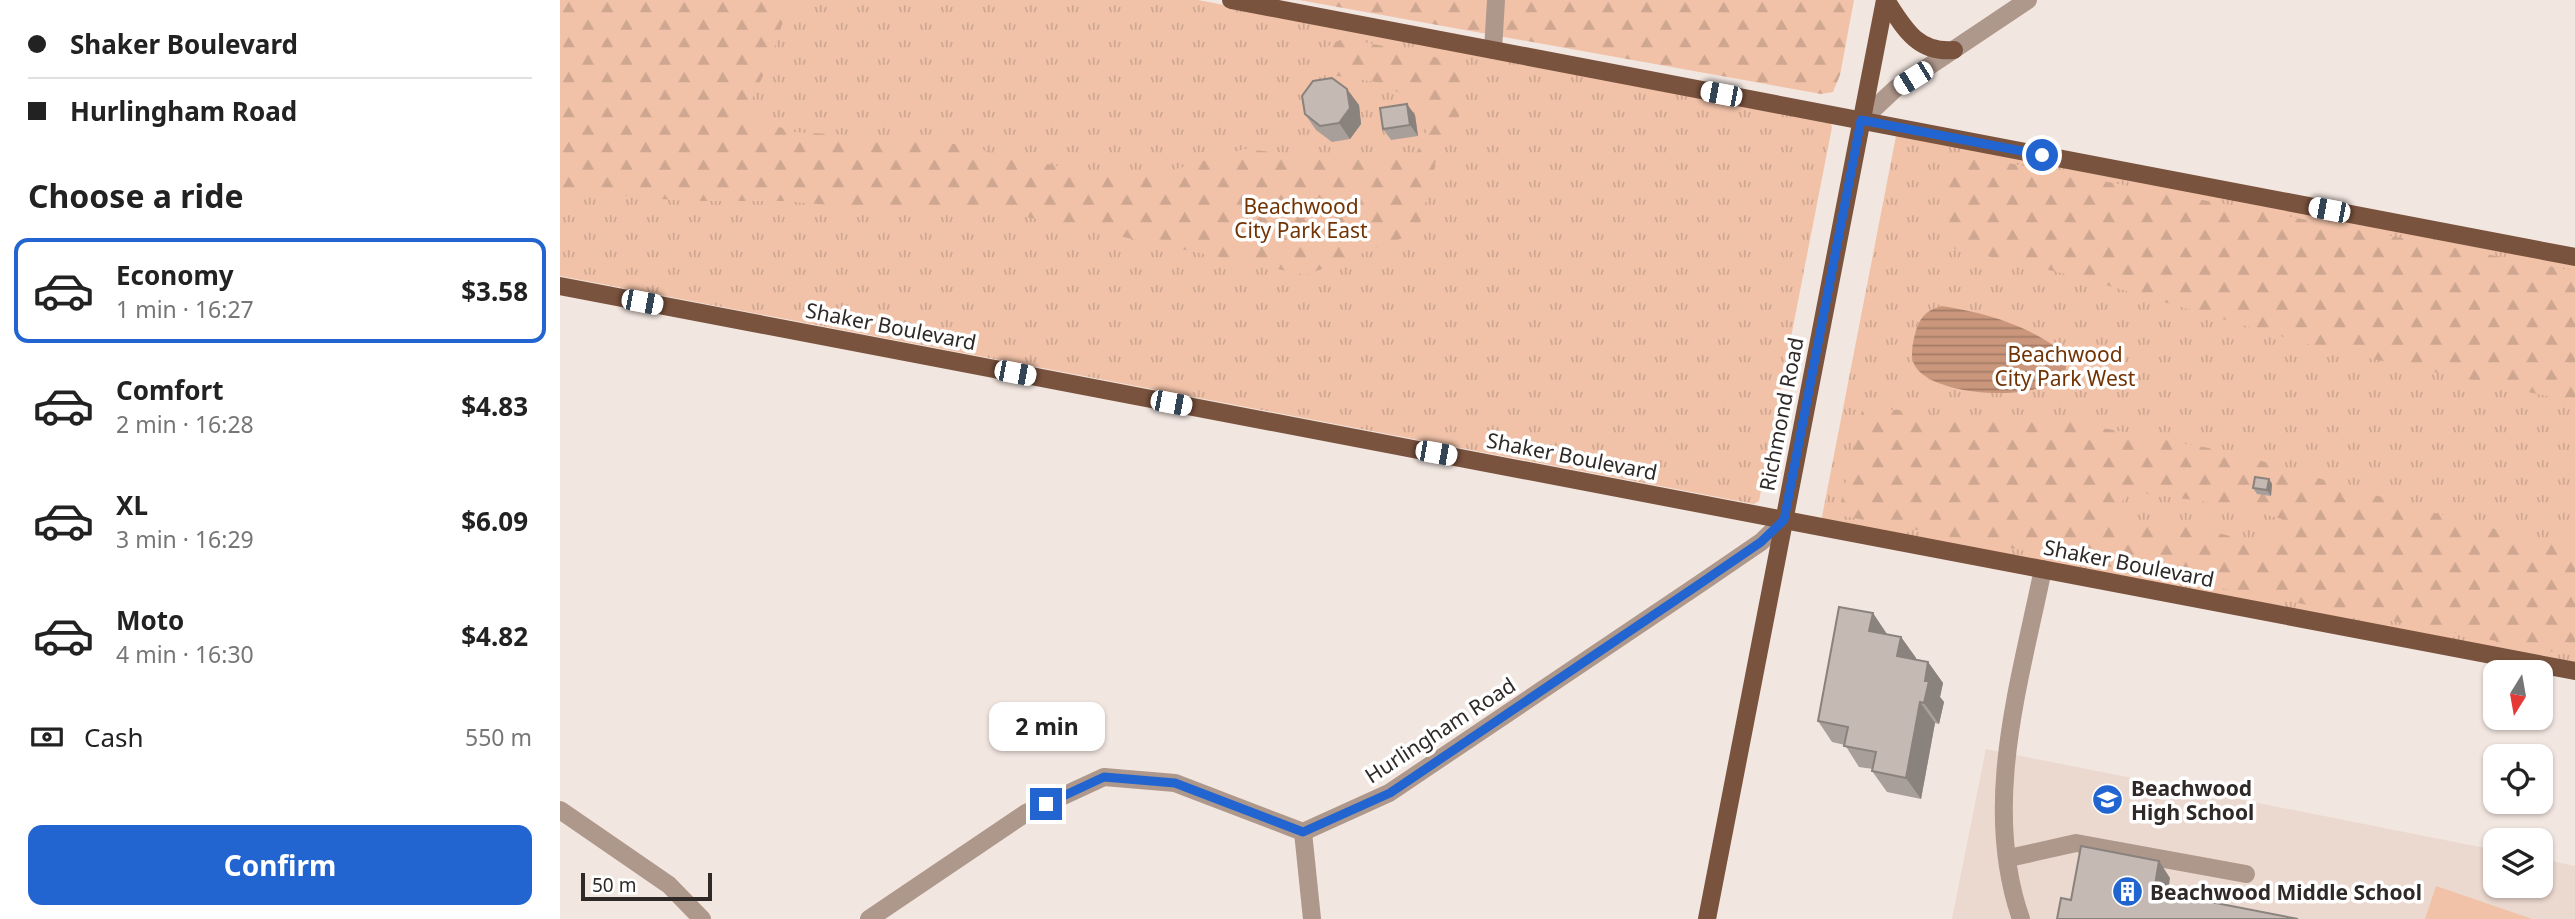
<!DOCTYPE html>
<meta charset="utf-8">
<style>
body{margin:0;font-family:"Noto Sans",sans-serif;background:#f2f2f2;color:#222;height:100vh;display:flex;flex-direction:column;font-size:26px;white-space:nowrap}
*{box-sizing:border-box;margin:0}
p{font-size:23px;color:#767676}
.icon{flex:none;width:38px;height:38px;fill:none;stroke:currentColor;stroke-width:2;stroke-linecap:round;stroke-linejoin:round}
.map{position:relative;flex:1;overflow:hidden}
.panel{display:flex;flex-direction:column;background:#fff;width:560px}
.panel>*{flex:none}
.banner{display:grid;align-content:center;height:154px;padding:0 28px;background:#fff}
.needle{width:46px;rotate:191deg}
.controls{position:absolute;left:1923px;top:660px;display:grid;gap:14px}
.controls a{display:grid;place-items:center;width:70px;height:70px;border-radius:14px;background:#fff;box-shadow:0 2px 5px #0004;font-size:35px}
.scale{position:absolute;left:21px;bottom:18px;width:131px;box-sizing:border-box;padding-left:7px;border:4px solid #2f2a28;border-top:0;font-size:19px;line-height:24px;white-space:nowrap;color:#2f2a28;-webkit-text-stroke:5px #fff;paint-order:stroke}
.end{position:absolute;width:32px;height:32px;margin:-16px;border:9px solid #2265d1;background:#fff;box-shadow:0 0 0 4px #fff}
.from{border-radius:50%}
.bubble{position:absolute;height:49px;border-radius:14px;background:#fff;box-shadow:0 2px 5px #0004;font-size:23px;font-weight:700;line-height:49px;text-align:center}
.car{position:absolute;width:21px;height:42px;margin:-21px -10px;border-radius:9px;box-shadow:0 0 5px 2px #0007;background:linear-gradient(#fff 24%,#345 0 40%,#fff 0 76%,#345 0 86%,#fff 0)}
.banner b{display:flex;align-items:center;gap:24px;height:66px;font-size:26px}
.banner b+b{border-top:2px solid #e0e0e0}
.banner i{width:18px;height:18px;background:#222}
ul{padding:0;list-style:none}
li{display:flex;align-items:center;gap:21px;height:105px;margin:0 14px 10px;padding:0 14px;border:4px solid transparent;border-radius:14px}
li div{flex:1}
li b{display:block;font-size:26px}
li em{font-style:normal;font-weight:700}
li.on{border-color:#2265d1}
li>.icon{width:63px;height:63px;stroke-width:1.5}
h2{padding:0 28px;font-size:32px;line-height:84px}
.pay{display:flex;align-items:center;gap:18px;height:77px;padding:0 28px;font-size:26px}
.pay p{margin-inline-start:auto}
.cta{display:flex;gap:14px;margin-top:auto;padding:14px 28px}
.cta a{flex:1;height:80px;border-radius:14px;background:#2265d1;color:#fff;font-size:28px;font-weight:700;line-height:80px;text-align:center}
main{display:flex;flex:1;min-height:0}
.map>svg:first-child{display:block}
</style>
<main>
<section class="panel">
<div class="banner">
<b><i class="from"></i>Shaker Boulevard</b>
<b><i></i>Hurlingham Road</b>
</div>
<h2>Choose a ride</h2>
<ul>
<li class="on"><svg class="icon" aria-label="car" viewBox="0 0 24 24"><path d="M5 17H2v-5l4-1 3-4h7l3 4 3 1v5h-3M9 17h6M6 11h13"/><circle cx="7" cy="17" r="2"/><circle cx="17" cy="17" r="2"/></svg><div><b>Economy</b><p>1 min · 16:27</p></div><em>$3.58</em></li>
<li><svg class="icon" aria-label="car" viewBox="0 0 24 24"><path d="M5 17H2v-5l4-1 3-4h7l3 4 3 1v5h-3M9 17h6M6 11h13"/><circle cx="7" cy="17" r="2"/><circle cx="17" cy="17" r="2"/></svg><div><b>Comfort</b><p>2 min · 16:28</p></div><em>$4.83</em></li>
<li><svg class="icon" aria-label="car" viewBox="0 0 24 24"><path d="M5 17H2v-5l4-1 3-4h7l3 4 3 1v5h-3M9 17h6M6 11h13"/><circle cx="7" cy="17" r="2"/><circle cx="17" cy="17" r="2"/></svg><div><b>XL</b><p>3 min · 16:29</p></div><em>$6.09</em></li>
<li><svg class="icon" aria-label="car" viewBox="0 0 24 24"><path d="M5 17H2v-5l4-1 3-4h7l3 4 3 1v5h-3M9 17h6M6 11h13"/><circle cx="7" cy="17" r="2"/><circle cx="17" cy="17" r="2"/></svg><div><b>Moto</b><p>4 min · 16:30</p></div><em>$4.82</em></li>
</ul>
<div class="pay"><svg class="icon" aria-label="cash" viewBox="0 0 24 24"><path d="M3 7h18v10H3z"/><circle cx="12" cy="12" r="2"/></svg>Cash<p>550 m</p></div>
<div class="cta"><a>Confirm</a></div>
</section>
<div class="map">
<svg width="2015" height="919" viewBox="0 0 2015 919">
<defs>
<pattern id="grass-tufts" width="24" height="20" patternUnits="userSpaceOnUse" patternTransform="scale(1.75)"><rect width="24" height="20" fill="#f1c2a8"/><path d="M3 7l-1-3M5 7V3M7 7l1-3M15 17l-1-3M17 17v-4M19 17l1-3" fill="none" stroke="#cfa791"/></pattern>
<pattern id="forest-firs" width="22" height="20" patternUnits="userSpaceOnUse" patternTransform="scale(1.75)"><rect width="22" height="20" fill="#f1c2a8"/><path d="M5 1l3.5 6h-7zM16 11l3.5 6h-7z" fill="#cfa791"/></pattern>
<pattern id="water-rules" width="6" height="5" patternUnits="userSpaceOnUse" patternTransform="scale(1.75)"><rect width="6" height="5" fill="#ca977c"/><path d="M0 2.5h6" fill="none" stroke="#a47b66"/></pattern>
</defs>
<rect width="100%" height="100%" fill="#f2e6e0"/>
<path fill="#ebd8ce" d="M1426,749L1935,850L1936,886H1981V859L2015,866V919H1392Z"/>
<g fill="url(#grass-tufts)">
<path d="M0,0H638L1270,121L1272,127L1199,501L1194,504L0,276Z"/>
<path d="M1336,136L2015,257V671L1260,527Z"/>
</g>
<g fill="url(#forest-firs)" fill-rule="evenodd">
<path d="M0,0H230L210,61L184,116L235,132L375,140L544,176L606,172L684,149L786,160L857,152L876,110L816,82L764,74L768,46L784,38L872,56L910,70L902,111L876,160L858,232L746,275L423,208L324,210L224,201H125L0,190Z"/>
<path d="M739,0H1294L1280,75L1273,92L1261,94Z"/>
<path d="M1385,151L2015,271V402L1761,348L1515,276L1391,248Z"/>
<path d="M1303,406L1395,417L1479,416L1675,453L1871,512L2015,550V656L1278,515ZM1568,491L1670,505L1722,519L1704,545C1655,532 1602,516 1551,523Z"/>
</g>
<path fill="#f1c2a8" d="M1876,886L1972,919H1865Z"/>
<path fill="url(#water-rules)" d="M1382,306C1427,313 1471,326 1506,355C1506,362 1508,370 1502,376C1477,402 1382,397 1358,370C1349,360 1352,346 1355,334C1360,317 1365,311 1382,306Z"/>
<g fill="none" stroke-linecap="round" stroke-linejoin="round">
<g stroke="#ae978b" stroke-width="18">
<path d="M933,50L936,0"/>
<path d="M1302,120L1335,89L1468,0"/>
<path d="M0,810L109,885L142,919"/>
<path d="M743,832L752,919"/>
<path d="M1449,858L1516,843L1686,874"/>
<path d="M309,919L466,813L544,777L615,783L743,832L829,793L1141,583L1201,542L1224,520"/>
<path d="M1461,919C1421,805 1460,682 1483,569"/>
</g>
<g stroke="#7a533e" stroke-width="18">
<path d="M671,0L2015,257"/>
<path d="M1326,0C1344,28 1357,53 1394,50"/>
<path d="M0,286L2015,671"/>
<path d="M1147,919L1325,0"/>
</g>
</g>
<g fill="#a99f9a">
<path d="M799,105L801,124L790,139L772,142L756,130L745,114Z"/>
<path d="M855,115L858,136L831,140L823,129Z"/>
<path d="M1709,479L1712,484L1711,496L1697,494L1693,488Z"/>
<path d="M1327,634L1341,637L1356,658L1355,660L1368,662L1383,683L1380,697L1384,702L1379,724L1375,723L1361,799L1327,792L1312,771L1313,769L1299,767L1285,745L1272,742L1258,721Z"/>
</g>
<g fill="#8a827d">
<path d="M787,89L799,105L801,124L790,139L779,123Z"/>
<path d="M847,104L855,115L858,136L850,125Z"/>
<path d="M1709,479L1712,484L1711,496L1707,490Z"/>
<path d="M1313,613L1327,634L1323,652L1309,631Z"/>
<path d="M1341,637L1356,658L1351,677L1337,656Z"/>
<path d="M1368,662L1383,683L1380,697L1384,702L1379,724L1364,703L1365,681Z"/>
<path d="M1360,702L1375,723L1361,799L1346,778Z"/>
<path d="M1599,861L1610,878L1606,907L1594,891Z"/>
</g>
<g fill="#c5b9b3" stroke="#8a827d" stroke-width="2">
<path d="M772,78L787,89L790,108L779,123L760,126L745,114L742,96L753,81Z"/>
<path d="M847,104L850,125L823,129L820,108Z"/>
<path d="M1695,477L1709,479L1707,490L1693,488Z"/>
<path d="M1279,607L1313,613L1309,631L1341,637L1337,656L1368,662L1365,681H1369L1364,703L1360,702L1346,778L1312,771L1316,752L1284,746L1288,727L1258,721Z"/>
<path d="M1521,846L1599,861L1594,891L1738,919H1497L1501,898L1511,900Z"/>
</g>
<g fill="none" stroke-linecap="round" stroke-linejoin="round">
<path stroke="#2265d1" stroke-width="9" d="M486,804L544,777L615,783L743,832L830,793L1141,583L1201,542L1224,520L1301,120L1482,155"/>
</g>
<defs>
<symbol id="school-disc" viewBox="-11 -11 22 22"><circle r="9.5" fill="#2265d1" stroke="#fff"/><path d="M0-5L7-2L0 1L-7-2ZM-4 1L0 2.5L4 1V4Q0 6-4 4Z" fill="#fff"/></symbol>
<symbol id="building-disc" viewBox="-11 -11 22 22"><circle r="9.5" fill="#2265d1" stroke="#fff"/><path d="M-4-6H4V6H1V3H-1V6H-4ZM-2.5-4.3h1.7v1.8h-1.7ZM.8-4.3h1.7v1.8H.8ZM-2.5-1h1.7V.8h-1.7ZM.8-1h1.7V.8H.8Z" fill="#fff"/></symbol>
</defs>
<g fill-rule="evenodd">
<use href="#school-disc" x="1530" y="782" width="35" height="35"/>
<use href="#building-disc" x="1550" y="874" width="35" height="35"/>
</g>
<g text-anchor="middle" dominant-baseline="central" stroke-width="7" stroke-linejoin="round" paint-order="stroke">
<g font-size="21" fill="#713304" stroke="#fff">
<text x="741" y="206">Beachwood<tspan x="741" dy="24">City Park East</tspan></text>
<text x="1505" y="354">Beachwood<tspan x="1505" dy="24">City Park West</tspan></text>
</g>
<g font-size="21" fill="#2f2a28" stroke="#fff">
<text transform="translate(331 326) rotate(11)">Shaker Boulevard</text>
<text transform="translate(1221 414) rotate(-79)">Richmond Road</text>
<text transform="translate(1012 456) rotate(11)">Shaker Boulevard</text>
<text transform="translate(1569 563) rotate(11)">Shaker Boulevard</text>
<text transform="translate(880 730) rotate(-33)">Hurlingham Road</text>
</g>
<g font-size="21" font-weight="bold" fill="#2f2a28" stroke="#fff" text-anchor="start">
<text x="1571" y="788">Beachwood<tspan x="1571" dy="24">High School</tspan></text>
<text x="1590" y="892">Beachwood Middle School</text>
</g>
</g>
</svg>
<div class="controls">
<a><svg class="needle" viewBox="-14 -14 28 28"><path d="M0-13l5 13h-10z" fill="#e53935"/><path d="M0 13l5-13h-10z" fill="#767676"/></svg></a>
<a><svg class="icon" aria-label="locate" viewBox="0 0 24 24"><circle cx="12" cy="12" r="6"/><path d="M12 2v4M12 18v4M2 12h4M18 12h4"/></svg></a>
<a><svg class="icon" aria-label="layers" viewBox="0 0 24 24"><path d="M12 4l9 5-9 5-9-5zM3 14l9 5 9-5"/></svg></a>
</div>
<div class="scale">50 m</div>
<i class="end from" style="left:1482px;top:155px"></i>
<i class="end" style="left:486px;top:804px"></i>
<div class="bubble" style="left:429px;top:702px;width:116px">2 min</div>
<i class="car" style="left:1353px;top:78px;rotate:238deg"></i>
<i class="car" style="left:1161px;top:94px;rotate:281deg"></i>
<i class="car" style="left:1769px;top:210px;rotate:281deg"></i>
<i class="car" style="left:82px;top:302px;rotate:101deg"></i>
<i class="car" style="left:455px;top:373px;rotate:101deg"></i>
<i class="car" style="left:611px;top:403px;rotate:101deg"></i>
<i class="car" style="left:876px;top:453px;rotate:100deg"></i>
</div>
</main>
